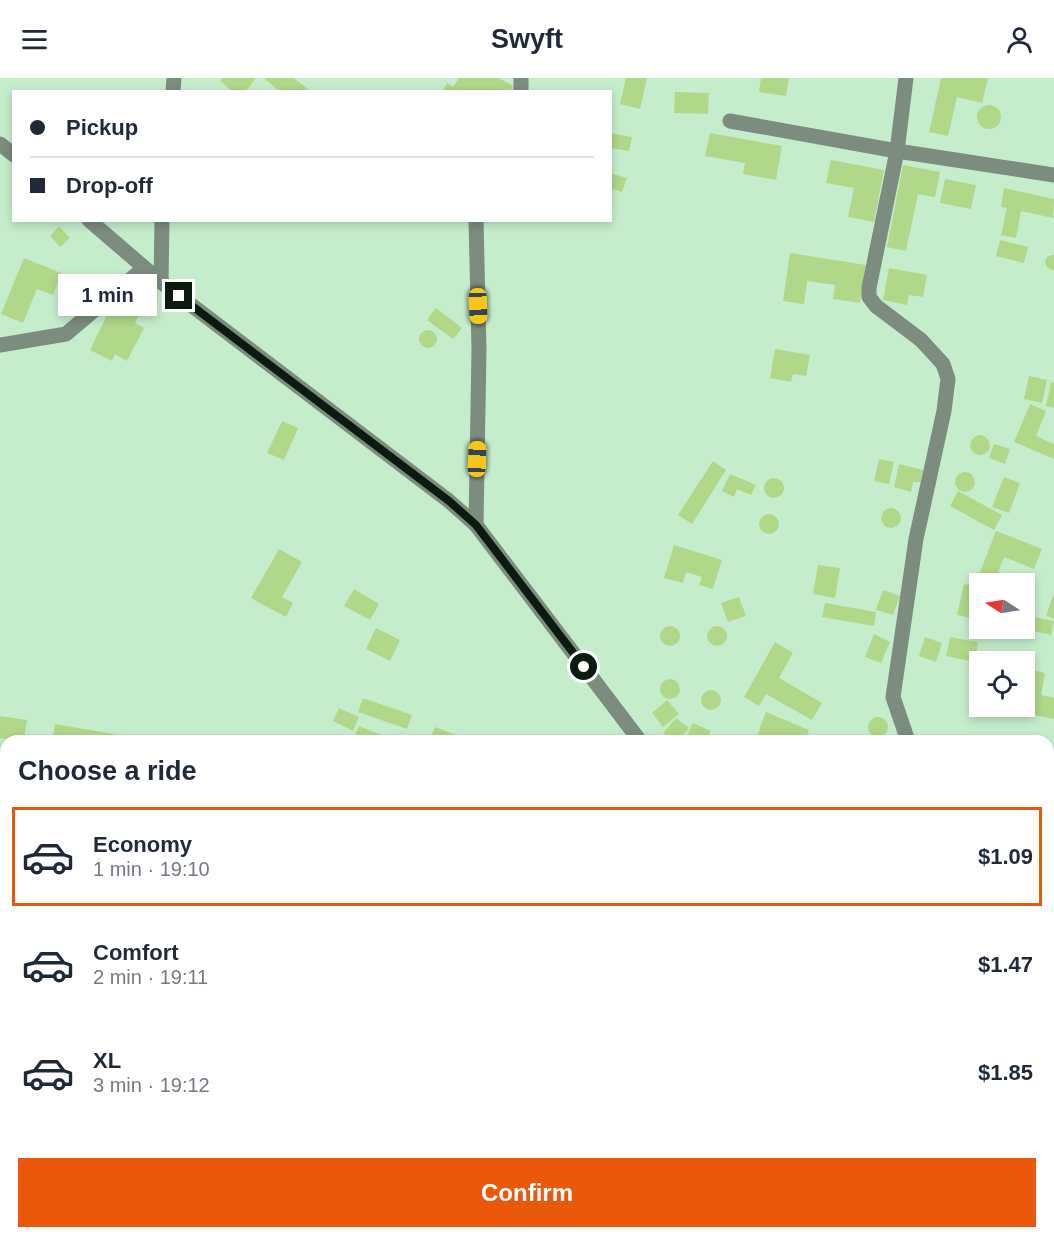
<!DOCTYPE html>
<meta charset="utf-8">
<style>
body{margin:0;font-family:Helvetica,sans-serif;background:#f6f6f7;color:#1f2937;height:100vh;display:flex;flex-direction:column;font-size:22px;white-space:nowrap}
*{box-sizing:border-box;margin:0}
p{font-size:20px;color:#747a83}
.icon{flex:none;width:33px;height:33px;fill:none;stroke:currentColor;stroke-width:2;stroke-linecap:round;stroke-linejoin:round}
.map{position:relative;flex:1;overflow:hidden}
.panel{position:absolute;left:0px;top:657px;width:1054px;height:504px;display:flex;flex-direction:column;background:#fff;border-radius:18px 18px 0 0;box-shadow:0 3px 9px #0003}
.panel>*{flex:none}
.banner{position:absolute;left:12px;top:12px;width:600px;height:132px;border-radius:0px;box-shadow:0 3px 9px #0003;display:grid;align-content:center;height:132px;padding:0 18px;background:#fff}
.needle{width:39px;rotate:282deg}
.tools{position:absolute;left:969px;top:495px;display:grid;gap:12px}
.tools a{display:grid;place-items:center;width:66px;height:66px;border-radius:0px;background:#fff;box-shadow:0 3px 9px #0003;font-size:30px}
.end{position:absolute;width:27px;height:27px;margin:-14px;border:8px solid #0c1b10;background:#fff;box-shadow:0 0 0 3px #fff}
.from{border-radius:50%}
.bubble{position:absolute;height:42px;border-radius:0px;background:#fff;box-shadow:0 3px 9px #0003;font-size:20px;font-weight:800;line-height:42px;text-align:center}
.car{position:absolute;width:18px;height:36px;margin:-18px -9px;border-radius:8px;box-shadow:0 0 4px 2px #0007;background:linear-gradient(#f5c518 24%,#345 0 40%,#f5c518 0 76%,#345 0 86%,#f5c518 0)}
.banner b{display:flex;align-items:center;gap:21px;height:57px;font-size:22px}
.banner b+b{border-top:2px solid #e0e1e3}
.banner i{width:15px;height:15px;background:#1f2937}
ul{padding:0;list-style:none}
li{display:flex;align-items:center;gap:18px;height:99px;margin:0 12px 9px;padding:0 6px;border:3px solid transparent;border-radius:0px}
li div{flex:1}
li b{display:block;font-size:22px}
li em{font-style:normal;font-weight:800}
li.current{border-color:#ea580c}
li>.icon{width:54px;height:54px;stroke-width:1.5}
h2{padding:0 18px;font-size:27px;line-height:72px}
.cta{display:flex;gap:12px;margin-top:auto;padding:12px 18px}
.cta a{flex:1;height:69px;border-radius:0px;background:#ea580c;color:#fff;font-size:24px;font-weight:800;line-height:69px;text-align:center}
header{display:flex;justify-content:space-between;align-items:center;height:78px;padding:0 18px;background:#fff;font-size:27px;font-weight:800}
.map>svg:first-child{display:block}
</style>
<header><svg class="icon" aria-label="menu" viewBox="0 0 24 24"><path d="M4 6h16M4 12h16M4 18h16"/></svg>Swyft<svg class="icon" aria-label="person" viewBox="0 0 24 24"><circle cx="12" cy="8" r="4"/><path d="M4 21q1-7 8-7t8 7"/></svg></header>
<div class="map">
<svg width="1054" height="1161" viewBox="0 0 1054 1161">
<rect width="100%" height="100%" fill="#c5edcc"/>
<g fill="#b0d888">
<path d="M222,0H256L245,14H233L220,3Z"/>
<path d="M264,0H294L311,14H280Z"/>
<path d="M459,0H499L513,8L510,14H442L447,5L453,9Z"/>
<path d="M626,0H647L640,31L620,26Z"/>
<path d="M761,0H789L786,18L759,14Z"/>
<path d="M941,0H988L982,25L957,19L948,58L929,54Z"/>
<path d="M675,14L709,15L708,36L674,35Z"/>
<circle cx="989" cy="39" r="12"/>
<path d="M610,55L632,59L629,73L610,70Z"/>
<path d="M710,55L782,68L776,102L743,96L745,85L705,78Z"/>
<path d="M831,82L884,92L874,144L848,139L854,110L826,105Z"/>
<path d="M903,87L940,94L935,119L918,116L906,173L887,169Z"/>
<path d="M610,95L627,100L622,114L610,110Z"/>
<path d="M945,101L976,107L971,131L940,125Z"/>
<path d="M1004,110L1054,121L1053,140L1021,133L1016,160L1001,157L1007,130L1001,129Z"/>
<path d="M59,148L70,160L60,169L50,158Z"/>
<path d="M1000,162L1028,169L1024,185L996,178Z"/>
<path d="M790,175L866,187L860,225L833,221L835,207L807,203L804,226L783,223Z"/>
<path d="M1051,177H1054V192H1051L1047,189L1045,184L1047,179Z"/>
<path d="M24,180L61,195L53,217L37,211L23,245L1,236Z"/>
<path d="M889,190L927,197L923,219L909,217L907,227L883,222Z"/>
<path d="M123,230L138,238L135,245L144,250L127,283L115,276L112,283L90,272L109,233L119,238Z"/>
<path d="M436,230L462,250L453,261L427,242Z"/>
<circle cx="428" cy="261" r="9"/>
<path d="M775,271L810,277L806,298L793,296L791,304L770,300Z"/>
<path d="M1029,298L1047,302L1042,325L1024,321Z"/>
<path d="M1051,304L1054,305V330L1046,328Z"/>
<path d="M1030,326L1046,333L1036,358L1054,366V381L1014,364Z"/>
<path d="M282,343L298,350L284,382L267,375Z"/>
<circle cx="980" cy="367" r="10"/>
<path d="M994,366L1010,371L1005,386L989,380Z"/>
<path d="M879,381L894,384L889,406L874,403Z"/>
<path d="M713,383L726,392L692,446L678,437Z"/>
<path d="M899,386L923,392L921,404H913L911,414L894,409Z"/>
<circle cx="965" cy="404" r="10"/>
<path d="M730,396L756,407L751,417L737,411L734,419L722,413Z"/>
<path d="M1004,399L1020,405L1009,435L992,429Z"/>
<circle cx="774" cy="410" r="10"/>
<path d="M958,413L1002,437L994,452L950,428Z"/>
<circle cx="891" cy="440" r="10"/>
<circle cx="769" cy="446" r="10"/>
<path d="M996,453L1042,471L1034,491L1004,479L994,506H980L976,505Z"/>
<path d="M674,467L722,482L713,511L699,507L702,499L686,494L683,505L664,500Z"/>
<path d="M279,471L302,484L282,519L293,525L286,539L251,520Z"/>
<path d="M818,487L840,490L835,520L813,516Z"/>
<path d="M964,506L980,509L976,528H980V542L957,537Z"/>
<path d="M354,511L379,526L370,542L344,528Z"/>
<path d="M883,512L900,518L893,537L876,532Z"/>
<path d="M1054,515V541L1046,538Z"/>
<path d="M739,519L746,538L728,544L721,525Z"/>
<path d="M825,525L876,534L874,548L822,539Z"/>
<path d="M1024,537L1054,543L1051,557L1024,551Z"/>
<circle cx="670" cy="558" r="10"/>
<circle cx="717" cy="558" r="10"/>
<path d="M376,550L400,562L390,583L366,571Z"/>
<path d="M874,556L890,564L881,585L865,579Z"/>
<path d="M925,559L942,565L936,584L919,578Z"/>
<path d="M950,559L978,564L975,584L946,578Z"/>
<path d="M775,564L793,575L779,600L822,625L812,642L766,616L759,628L744,619Z"/>
<path d="M1028,591L1045,595L1041,617L1054,620V641L1014,633L1015,628H1024V608Z"/>
<circle cx="670" cy="611" r="10"/>
<circle cx="711" cy="622" r="10"/>
<path d="M363,620L412,637L407,651L358,634Z"/>
<path d="M667,622L679,636L663,649L652,635Z"/>
<path d="M339,630L359,639L353,653L333,643Z"/>
<path d="M766,634L809,652L805,663H769L757,658Z"/>
<path d="M0,638L27,642L24,663L0,660Z"/>
<circle cx="878" cy="649" r="10"/>
<path d="M676,640L689,650L678,663H672L663,655Z"/>
<path d="M693,645L711,653L706,663L685,662Z"/>
<path d="M55,646L131,659L130,663H52Z"/>
<path d="M359,648L391,661L390,663H353Z"/>
<path d="M435,649L472,663H429Z"/>
<path d="M1048,758L1054,760V783L1048,781Z"/>
<path d="M1048,851L1054,853V921L1049,935Z"/>
<path d="M1048,995L1054,997V1017L1048,1016Z"/>
<path d="M1048,1129L1054,1130V1154H1051L1049,1161H1028L1030,1155H1048Z"/>
<path d="M38,1155H56L55,1161H36Z"/>
<path d="M96,1155H121L119,1161H94Z"/>
<path d="M143,1155H180L197,1161H150L142,1158Z"/>
<path d="M410,1155H438L436,1161H419V1159Z"/>
<path d="M460,1155H526L524,1161H458Z"/>
<path d="M663,1155H686L684,1161H661Z"/>
<path d="M775,1155H816L836,1160L774,1161Z"/>
<path d="M969,1155H991L990,1161H967Z"/>
</g>
<g fill="none" stroke-linecap="round" stroke-linejoin="round">
<g stroke="#7c8c7e" stroke-width="15">
<path d="M906,0L897,73L869,210V219L876,228L921,262L943,286L948,301L944,333L916,461L893,619L908,663"/>
<path d="M173,14L174,0"/>
<path d="M521,14V0"/>
<path d="M730,43L897,73L1054,97"/>
<path d="M0,66L14,77"/>
<path d="M89,142L161,204L449,423L476,447L640,663"/>
<path d="M161,204L162,142"/>
<path d="M0,267L66,256L144,190"/>
<path d="M476,447L479,271L476,142"/>
<path d="M0,830L6,831"/>
<path d="M1048,842L1054,844"/>
<path d="M132,1161L133,1155"/>
<path d="M445,1161L447,1155"/>
<path d="M552,1161L554,1155"/>
<path d="M865,1161L867,1155"/>
</g>
</g>
<g fill="none" stroke-linecap="round" stroke-linejoin="round">
<path stroke="#0c1b10" stroke-width="8" d="M179,218L449,423L476,447L584,589"/>
</g>
</svg>
<div class="tools">
<a><svg class="needle" viewBox="-14 -14 28 28"><path d="M0-13l5 13h-10z" fill="#e53935"/><path d="M0 13l5-13h-10z" fill="#747a83"/></svg></a>
<a><svg class="icon" aria-label="locate" viewBox="0 0 24 24"><circle cx="12" cy="12" r="6"/><path d="M12 2v4M12 18v4M2 12h4M18 12h4"/></svg></a>
</div>
<i class="end from" style="left:584px;top:589px"></i>
<i class="end" style="left:179px;top:218px"></i>
<div class="bubble" style="left:58px;top:196px;width:99px">1 min</div>
<i class="car" style="left:478px;top:228px;rotate:178deg"></i>
<i class="car" style="left:477px;top:381px;rotate:2deg"></i>
<div class="banner">
<b><i class="from"></i>Pickup</b>
<b><i></i>Drop-off</b>
</div>
<section class="panel">
<h2>Choose a ride</h2>
<ul>
<li class="current"><svg class="icon" aria-label="car" viewBox="0 0 24 24"><path d="M5 17H2v-5l4-1 3-4h7l3 4 3 1v5h-3M9 17h6M6 11h13"/><circle cx="7" cy="17" r="2"/><circle cx="17" cy="17" r="2"/></svg><div><b>Economy</b><p>1 min · 19:10</p></div><em>$1.09</em></li>
<li><svg class="icon" aria-label="car" viewBox="0 0 24 24"><path d="M5 17H2v-5l4-1 3-4h7l3 4 3 1v5h-3M9 17h6M6 11h13"/><circle cx="7" cy="17" r="2"/><circle cx="17" cy="17" r="2"/></svg><div><b>Comfort</b><p>2 min · 19:11</p></div><em>$1.47</em></li>
<li><svg class="icon" aria-label="car" viewBox="0 0 24 24"><path d="M5 17H2v-5l4-1 3-4h7l3 4 3 1v5h-3M9 17h6M6 11h13"/><circle cx="7" cy="17" r="2"/><circle cx="17" cy="17" r="2"/></svg><div><b>XL</b><p>3 min · 19:12</p></div><em>$1.85</em></li>
</ul>
<div class="cta"><a>Confirm</a></div>
</section>
</div>
